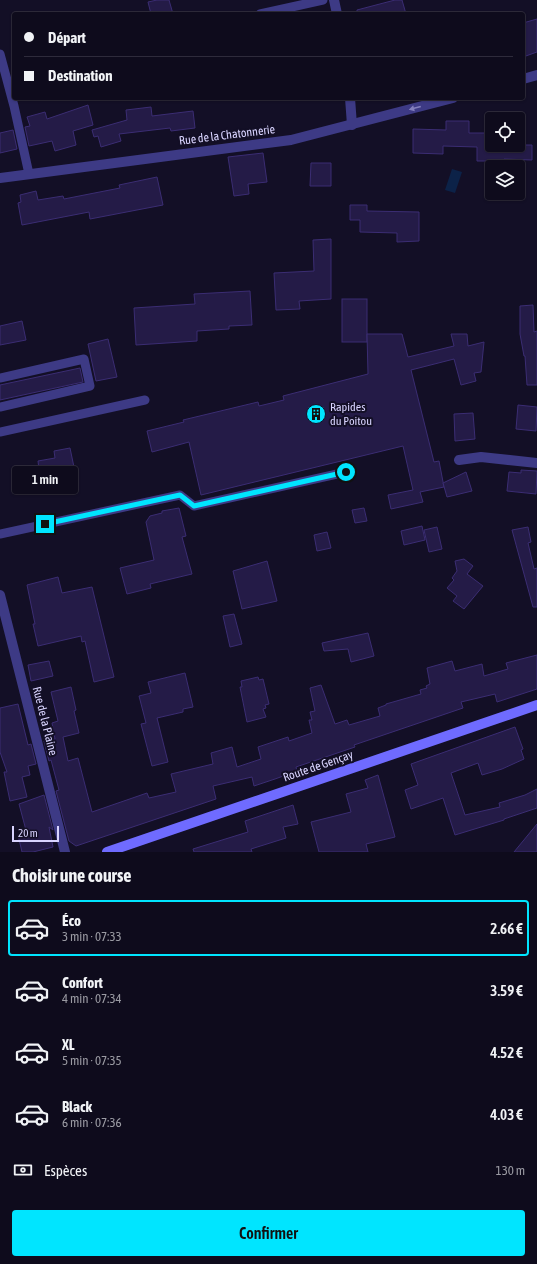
<!DOCTYPE html>
<html lang="fr">
<meta charset="utf-8">
<style>
body{margin:0;font-family:"Asap Condensed",sans-serif;background:#171425;color:#f1f3f6;height:100vh;display:flex;flex-direction:column;font-size:15px;white-space:nowrap}
*{box-sizing:border-box;margin:0}
p{font-size:13px;color:#9b9ba3}
.icon{flex:none;width:22px;height:22px;fill:none;stroke:currentColor;stroke-width:2;stroke-linecap:round;stroke-linejoin:round}
.map{position:relative;height:852px;overflow:hidden}
.panel{display:flex;flex-direction:column;background:#0e0b1c;flex:1}
.panel>*{flex:none}
.top-card{position:absolute;left:12px;top:12px;width:513px;height:88px;border-radius:4px;box-shadow:0 1px 3px #0004,0 0 0 1px #2e2b3b;display:grid;align-content:center;height:88px;padding:0 12px;background:#0e0b1c}
.fabs{position:absolute;left:485px;top:112px;display:grid;gap:8px}
.fabs a{display:grid;place-items:center;width:40px;height:40px;border-radius:4px;background:#0e0b1c;box-shadow:0 1px 3px #0004,0 0 0 1px #2e2b3b;font-size:20px}
.scale{position:absolute;left:12px;bottom:10px;width:47px;box-sizing:border-box;padding-left:4px;border:2px solid #d9d4ff;border-top:0;font-size:11px;line-height:14px;white-space:nowrap;color:#d9d4ff;-webkit-text-stroke:3px #130f26;paint-order:stroke}
.end{position:absolute;width:18px;height:18px;margin:-9px;border:5px solid #00e5ff;background:#111;box-shadow:0 0 0 2px #111}
.from{border-radius:50%}
.bubble{position:absolute;height:28px;border-radius:4px;background:#0e0b1c;box-shadow:0 1px 3px #0004,0 0 0 1px #2e2b3b;font-size:13px;font-weight:600;line-height:28px;text-align:center}
.top-card b{display:flex;align-items:center;gap:14px;height:38px;font-size:15px}
.top-card b+b{border-top:1px solid #2e2b3b}
.top-card i{width:10px;height:10px;background:#f1f3f6}
ul{padding:0;list-style:none}
li{display:flex;align-items:center;gap:12px;height:56px;margin:0 8px 6px;padding:0 4px;border:2px solid transparent;border-radius:4px}
li div{flex:1}
li b{display:block;font-size:15px}
li em{font-style:normal;font-weight:600}
li.current{border-color:#00e5ff}
li>.icon{width:36px;height:36px;stroke-width:1.5}
h2{padding:0 12px;font-size:18px;line-height:48px}
.pay{display:flex;align-items:center;gap:10px;height:44px;padding:0 12px;font-size:15px}
.pay p{margin-inline-start:auto}
.action{display:flex;gap:8px;margin-top:auto;padding:8px 12px}
.action a{flex:1;height:46px;border-radius:4px;background:#00e5ff;color:#111;font-size:16px;font-weight:600;line-height:46px;text-align:center}
.map>svg:first-child{display:block}
</style>
<div class="map">
<svg width="537" height="852" viewBox="0 0 537 852">
<rect width="100%" height="100%" fill="#130f26"/>
<path fill="#0c2248" d="M452,169L462,172L455,193L445,190Z"/>
<g fill="#241b47" stroke="#3b2d73">
<path d="M157,0H169L173,14H151L148,2Z"/>
<path d="M395,0H402L406,14H357V10Z"/>
<path d="M537,19V52L523,57V23Z"/>
<path d="M88,105L93,125L73,131L76,145L55,151L52,141L29,146L25,127L30,126L27,117L45,112L47,119Z"/>
<path d="M151,107L152,116L193,111L195,128L171,131L170,128L119,134L121,141L101,147L98,136L94,137L92,130L127,120L126,110Z"/>
<path d="M446,121H469V133H492V145H532V160L504,159V161H477V147L443,146V154L413,153V129L446,130Z"/>
<path d="M13,130L17,149L0,153V133Z"/>
<path d="M263,153L267,182L248,184L249,194L234,196L228,157Z"/>
<path d="M311,163H331V186H310Z"/>
<path d="M157,177L163,205L90,219L89,212L22,225L18,203L21,202L20,195L36,191L38,200L63,196L64,199L120,188L119,185Z"/>
<path d="M350,205H367V211L419,212V241L397,242V233L360,232V220H350Z"/>
<path d="M331,239V299L299,301L300,309L276,310L274,273L314,271L313,240Z"/>
<path d="M250,291L252,325L229,326V329L197,331V341L136,345L134,308L195,304L194,294Z"/>
<rect x="342" y="299" width="25" height="43"/>
<path d="M533,305L534,332L537,331V385H527L525,356H524L520,334V306Z"/>
<path d="M22,321L26,340L0,345V326Z"/>
<path d="M367,334H402L408,357L454,346L451,334H467L468,346L484,342L481,372L474,373L476,381L461,385L454,359L411,370L434,462L439,461L444,487L420,492L423,502L391,509L388,495L413,490L403,446L201,495L189,442L152,452L147,431L184,422L183,420L258,402L259,406L284,400L283,396L368,374Z"/>
<path d="M108,339L117,377L96,381L88,344Z"/>
<path d="M80,368L83,382L0,400V385Z"/>
<path d="M518,405L537,407L536,431L516,429Z"/>
<path d="M473,413L475,439L455,441L454,414Z"/>
<path d="M70,448L75,472L40,478L38,461L55,458L54,451Z"/>
<path d="M521,470L537,471L536,494L507,491L509,472L521,473Z"/>
<path d="M466,472L472,491L447,497L443,483Z"/>
<path d="M179,508L186,536L182,537L192,574L150,584L151,588L127,594L120,568L154,560L146,522L150,516L162,513V511Z"/>
<path d="M364,508L367,521L355,523L352,510Z"/>
<path d="M422,526L425,540L404,545L401,531Z"/>
<path d="M437,527L442,549L429,552L424,530Z"/>
<path d="M528,527L531,542L528,543L534,569L537,568V607H533L512,530Z"/>
<path d="M327,532L331,548L317,551L314,535Z"/>
<path d="M464,559L473,566L467,574L483,586L464,609L453,601L457,596L447,588L454,580L452,578L457,571L455,561Z"/>
<path d="M267,561L277,601L242,609L233,571Z"/>
<path d="M58,577L62,593L92,587L114,677L94,682L85,641L82,642L81,636L38,646L33,624H35L27,585Z"/>
<path d="M234,614L242,644L230,647L223,616Z"/>
<path d="M368,633L374,656L351,662L348,649L324,651L322,643Z"/>
<path d="M537,655V689L497,702L495,694L461,702L463,708L354,745L355,747L296,767L297,771L275,779L254,786L252,777L213,786L216,799L79,845L76,846L69,841L56,791L59,790L51,760L49,761L44,741L55,739L52,723L58,721L51,692L71,687L76,710L74,711L79,733L63,737L68,761L78,758L92,812L147,793L149,798L176,792L171,774L213,764L211,753L232,747L237,767L261,759L258,747L288,737L289,741L312,733L309,720H312L310,712L315,711L310,688L321,685L335,724L347,720L349,725L380,716L378,708L386,705V704L421,694L420,690L427,688L426,686L430,684L427,668L452,661L455,671L482,664L484,676L508,669L506,663Z"/>
<path d="M49,661L53,676L31,681L28,665Z"/>
<path d="M185,673L193,707L183,709V712L157,718L168,762L152,766L141,724L146,723L139,696L151,693L148,682Z"/>
<path d="M258,677L259,680L263,679L269,704L265,705L266,708L263,709L266,717L247,722L240,687H242L241,681Z"/>
<path d="M18,704L28,745L31,744L36,764L28,766L30,775L22,777L27,797L10,801L4,772H7L0,752V708Z"/>
<path d="M515,727L523,749L521,750L524,759L502,769L482,775L478,763L451,773L465,815L500,807L499,803L525,795L537,789V808L504,819V820L455,835L443,798L411,809L405,790L418,785L411,764Z"/>
<path d="M378,775L395,837L366,844L368,852H319L311,822L351,812L346,794L368,788L365,780Z"/>
<path d="M44,795L53,830L49,827L53,847L33,852H22L18,835L27,834L19,804Z"/>
<path d="M293,805L298,824L283,827L286,838L251,849L252,852H194L193,849L248,832L245,821Z"/>
<path d="M537,824V852H514Z"/>
</g>
<g fill="none" stroke-linecap="round" stroke-linejoin="round">
<g stroke="#3d3a85" stroke-width="9">
<path d="M260,14L323,0"/>
<path d="M0,54L14,106L29,174"/>
<path d="M0,378L84,359L90,386L0,407"/>
<path d="M0,432L145,400"/>
<path d="M0,534L180,495L194,506L346,472"/>
</g>
<g stroke="#3d3a85" stroke-width="10">
<path d="M334,0L337,14"/>
<path d="M523,79L537,75"/>
<path d="M350,98L352,125"/>
<path d="M0,178L291,140L453,98"/>
<path d="M459,460L481,457L537,463"/>
<path d="M0,595L65,852"/>
</g>
<path stroke="#6f6bff" stroke-width="10" d="M107,852L537,705"/>
</g>
<defs><path id="oneway-solid" d="M-6-.8H1V-3.2L6.5 0L1 3.2V.8H-6Z"/></defs>
<use fill="#837fbc" href="#oneway-solid" transform="translate(415 108) rotate(165)"/>
<g fill="none" stroke-linecap="round" stroke-linejoin="round">
<path stroke="#00e5ff" stroke-width="5" d="M45,524L180,495L194,506L346,472"/>
</g>
<defs>
<symbol id="building-disc" viewBox="-11 -11 22 22"><circle r="9.5" fill="#00e5ff" stroke="#130f26"/><path d="M-4-6H4V6H1V3H-1V6H-4ZM-2.5-4.3h1.7v1.8h-1.7ZM.8-4.3h1.7v1.8H.8ZM-2.5-1h1.7V.8h-1.7ZM.8-1h1.7V.8H.8Z" fill="#111"/></symbol>
</defs>
<g fill-rule="evenodd">
<use href="#building-disc" x="305" y="403" width="22" height="22"/>
</g>
<g text-anchor="middle" dominant-baseline="central" stroke-width="4" stroke-linejoin="round" paint-order="stroke">
<g font-size="12" fill="#d9d4ff" stroke="#130f26">
<text transform="translate(227 135) rotate(-7)">Rue de la Chatonnerie</text>
<text transform="translate(45 721) rotate(76)">Rue de la Plaine</text>
<text transform="translate(318 766) rotate(-19)">Route de Gençay</text>
</g>
<g font-size="12" fill="#d9d4ff" stroke="#130f26" text-anchor="start">
<text x="330" y="407">Rapides<tspan x="330" dy="14">du Poitou</tspan></text>
</g>
</g>
</svg>
<div class="fabs">
<a><svg class="icon" aria-label="locate" viewBox="0 0 24 24"><circle cx="12" cy="12" r="6"/><path d="M12 2v4M12 18v4M2 12h4M18 12h4"/></svg></a>
<a><svg class="icon" aria-label="layers" viewBox="0 0 24 24"><path d="M12 4l9 5-9 5-9-5zM3 14l9 5 9-5"/></svg></a>
</div>
<div class="scale">20 m</div>
<i class="end from" style="left:346px;top:472px"></i>
<i class="end" style="left:45px;top:524px"></i>
<div class="bubble" style="left:12px;top:466px;width:66px">1 min</div>
<div class="top-card">
<b><i class="from"></i>Départ</b>
<b><i></i>Destination</b>
</div>
</div>
<section class="panel">
<h2>Choisir une course</h2>
<ul>
<li class="current"><svg class="icon" aria-label="car" viewBox="0 0 24 24"><path d="M5 17H2v-5l4-1 3-4h7l3 4 3 1v5h-3M9 17h6M6 11h13"/><circle cx="7" cy="17" r="2"/><circle cx="17" cy="17" r="2"/></svg><div><b>Éco</b><p>3 min · 07:33</p></div><em>2.66 €</em></li>
<li><svg class="icon" aria-label="car" viewBox="0 0 24 24"><path d="M5 17H2v-5l4-1 3-4h7l3 4 3 1v5h-3M9 17h6M6 11h13"/><circle cx="7" cy="17" r="2"/><circle cx="17" cy="17" r="2"/></svg><div><b>Confort</b><p>4 min · 07:34</p></div><em>3.59 €</em></li>
<li><svg class="icon" aria-label="car" viewBox="0 0 24 24"><path d="M5 17H2v-5l4-1 3-4h7l3 4 3 1v5h-3M9 17h6M6 11h13"/><circle cx="7" cy="17" r="2"/><circle cx="17" cy="17" r="2"/></svg><div><b>XL</b><p>5 min · 07:35</p></div><em>4.52 €</em></li>
<li><svg class="icon" aria-label="car" viewBox="0 0 24 24"><path d="M5 17H2v-5l4-1 3-4h7l3 4 3 1v5h-3M9 17h6M6 11h13"/><circle cx="7" cy="17" r="2"/><circle cx="17" cy="17" r="2"/></svg><div><b>Black</b><p>6 min · 07:36</p></div><em>4.03 €</em></li>
</ul>
<div class="pay"><svg class="icon" aria-label="cash" viewBox="0 0 24 24"><path d="M3 7h18v10H3z"/><circle cx="12" cy="12" r="2"/></svg>Espèces<p>130 m</p></div>
<div class="action"><a>Confirmer</a></div>
</section>
